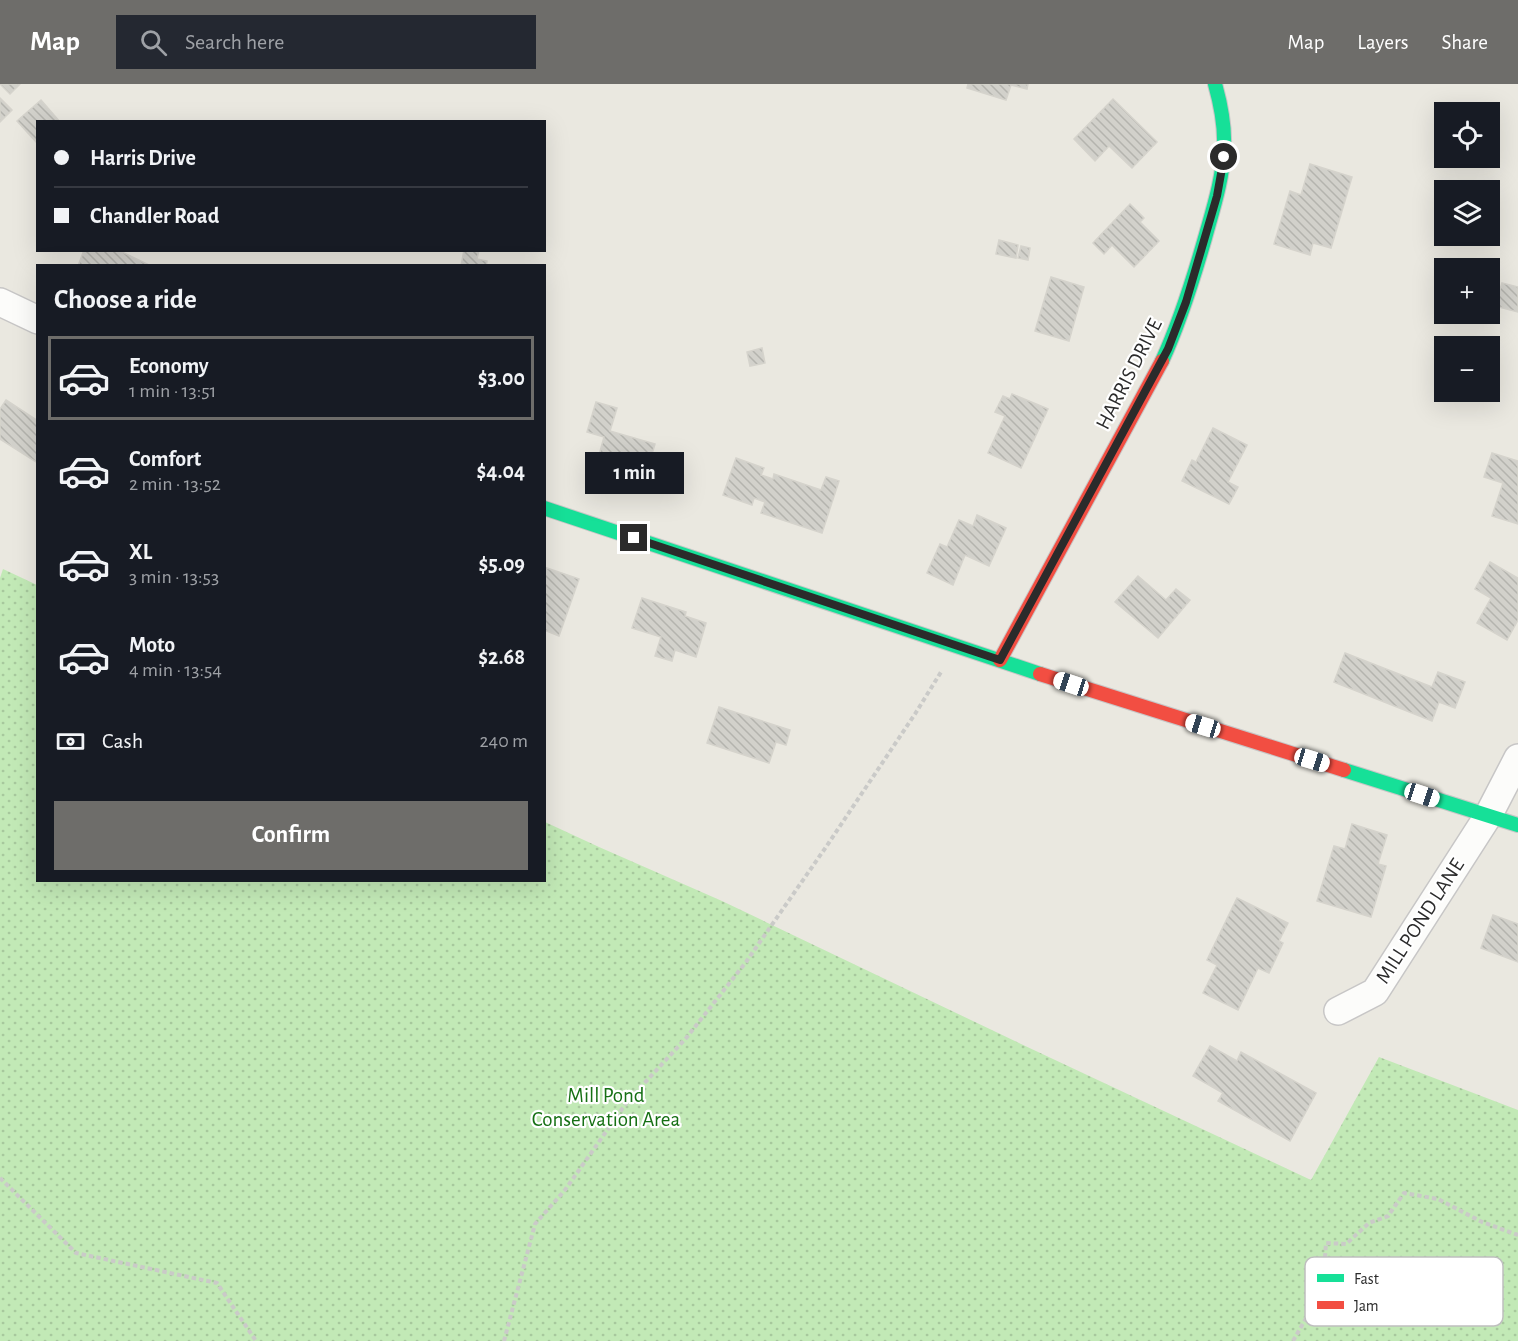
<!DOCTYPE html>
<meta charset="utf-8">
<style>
body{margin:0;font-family:"Alegreya Sans",sans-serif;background:#242831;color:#f1f3f6;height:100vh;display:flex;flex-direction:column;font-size:22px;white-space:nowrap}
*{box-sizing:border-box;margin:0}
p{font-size:20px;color:#9ea1a6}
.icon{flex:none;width:33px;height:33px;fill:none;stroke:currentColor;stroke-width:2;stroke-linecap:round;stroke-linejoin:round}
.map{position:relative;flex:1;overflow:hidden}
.sheet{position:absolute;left:36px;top:180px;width:510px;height:618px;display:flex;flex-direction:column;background:#171b24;border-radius:0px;box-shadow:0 6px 24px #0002}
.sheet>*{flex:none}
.banner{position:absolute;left:36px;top:36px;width:510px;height:132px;border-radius:0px;box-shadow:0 6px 24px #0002;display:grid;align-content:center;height:132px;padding:0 18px;background:#171b24}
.tools{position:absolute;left:1434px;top:18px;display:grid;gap:12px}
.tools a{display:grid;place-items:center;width:66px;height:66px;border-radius:0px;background:#171b24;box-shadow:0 6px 24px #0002;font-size:30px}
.end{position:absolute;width:27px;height:27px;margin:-14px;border:8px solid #2b2b2b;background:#fff;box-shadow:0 0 0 3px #fff}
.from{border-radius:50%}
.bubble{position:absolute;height:42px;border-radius:0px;background:#171b24;box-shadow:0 6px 24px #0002;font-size:20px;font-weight:700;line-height:42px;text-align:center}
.car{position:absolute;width:18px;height:36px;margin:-18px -9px;border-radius:8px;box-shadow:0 0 4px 2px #0007;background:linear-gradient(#fff 24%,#345 0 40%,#fff 0 76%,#345 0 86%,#fff 0)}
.banner b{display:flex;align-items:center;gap:21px;height:57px;font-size:22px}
.banner b+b{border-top:2px solid #363941}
.banner i{width:15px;height:15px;background:#f1f3f6}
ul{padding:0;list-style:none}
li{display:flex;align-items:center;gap:18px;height:84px;margin:0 12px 9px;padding:0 6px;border:3px solid transparent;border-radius:0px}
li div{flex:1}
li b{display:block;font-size:22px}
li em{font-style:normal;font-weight:700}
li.on{border-color:#6e6d6a}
li>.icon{width:54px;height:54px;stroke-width:1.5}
h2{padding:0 18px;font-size:27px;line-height:72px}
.pay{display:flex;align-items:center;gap:15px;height:66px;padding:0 18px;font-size:22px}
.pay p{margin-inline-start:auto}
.button{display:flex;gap:12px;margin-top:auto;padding:12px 18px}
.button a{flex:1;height:69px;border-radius:0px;background:#6e6d6a;color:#fff;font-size:24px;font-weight:700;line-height:69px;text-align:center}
header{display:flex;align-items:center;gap:36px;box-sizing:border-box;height:84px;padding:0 30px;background:#6e6d6a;color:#fff}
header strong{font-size:28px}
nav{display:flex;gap:33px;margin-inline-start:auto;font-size:21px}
.search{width:420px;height:54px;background:#242831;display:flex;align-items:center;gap:15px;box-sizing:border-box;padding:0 21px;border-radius:0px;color:#9ea1a6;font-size:22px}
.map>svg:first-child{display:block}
</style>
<header>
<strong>Map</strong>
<div class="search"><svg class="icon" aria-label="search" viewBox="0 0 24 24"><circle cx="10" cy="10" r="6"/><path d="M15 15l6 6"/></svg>Search here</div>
<nav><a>Map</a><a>Layers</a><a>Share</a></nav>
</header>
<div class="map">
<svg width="1518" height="1257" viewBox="0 0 1518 1257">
<defs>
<pattern id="grass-dots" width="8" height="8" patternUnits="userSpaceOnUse" patternTransform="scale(1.5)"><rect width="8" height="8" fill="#c2e9b6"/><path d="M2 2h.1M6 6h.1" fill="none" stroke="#a7c89d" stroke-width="1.8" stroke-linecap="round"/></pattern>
<pattern id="building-back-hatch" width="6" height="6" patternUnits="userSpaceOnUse" patternTransform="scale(1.5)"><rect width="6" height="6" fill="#d2d1cb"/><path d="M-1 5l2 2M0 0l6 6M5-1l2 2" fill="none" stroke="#b4b4ae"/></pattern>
</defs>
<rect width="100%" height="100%" fill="#eae8e0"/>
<path fill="url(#grass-dots)" d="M3,485L37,501L38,796H544L545,738L599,763L722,817L1021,960L1311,1096L1379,973L1518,1026V1257H0V494Z"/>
<g fill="url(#building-back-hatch)" stroke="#d5d3cc" stroke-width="1.5">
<path d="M0,0H20L10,10Z"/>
<path d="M968,0H1028L1027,5L1011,1L1006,16L967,4Z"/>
<path d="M0,14L12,26L0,38Z"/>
<path d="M1113,15L1157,58L1132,84L1109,62L1095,77L1074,55Z"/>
<path d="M41,16L60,38H38V60L17,37Z"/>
<path d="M1310,80L1352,93L1331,164L1313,159L1310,171L1274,160L1290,107L1301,111Z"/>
<path d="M1130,120L1144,134L1140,138L1159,157L1134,183L1112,161L1104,170L1093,159Z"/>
<path d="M999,156L1018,161L1016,174L996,170Z"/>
<path d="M1021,162L1030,164L1028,176L1018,174Z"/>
<path d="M84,166H118L151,182H78Z"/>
<path d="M464,166H479L477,175L487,177L486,182H461Z"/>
<path d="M1051,193L1084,203L1069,257L1035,247Z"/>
<path d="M1502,199L1518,203V228L1495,222Z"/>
<path d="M762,264L765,279L750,282L747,268Z"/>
<path d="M1012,310L1048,325L1021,384L988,369L1005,332L995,328L1003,312L1010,315Z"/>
<path d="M6,316L38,337V377L36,378L0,355V325Z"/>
<path d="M596,318L617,324L610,347L655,360L644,396L596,382L604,353L587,348Z"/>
<path d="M1213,344L1247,361L1228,398L1238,403L1229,420L1182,397L1192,376L1196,378Z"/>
<path d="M1492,369L1518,377L1517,381L1518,382V440L1492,432L1503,399L1484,393Z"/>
<path d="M736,374L764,384L761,391L773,395L774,390L821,406L826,393L839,397L822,449L761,429L765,418L754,414L752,421L723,411Z"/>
<path d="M977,431L1006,444L989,482L965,471L953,501L927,489L940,460L947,463L959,436L973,442Z"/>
<path d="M1490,478L1518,494V536L1507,556L1477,539L1491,514L1475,505Z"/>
<path d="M544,483L579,495L559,552L544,546Z"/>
<path d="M1138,492L1166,516L1176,505L1190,516L1158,554L1115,518Z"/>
<path d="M642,514L686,528L685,532L706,539L696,573L675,566L672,577L655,572L661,553L632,544Z"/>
<path d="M1345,569L1432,603L1438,588L1465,598L1455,624L1439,618L1432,637L1334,598Z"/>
<path d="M719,623L790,646L786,661L776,658L769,679L707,659Z"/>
<path d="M1352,740L1387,751L1378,780L1386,782L1371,833L1317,817L1334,762L1345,765Z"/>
<path d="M1237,814L1288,839L1279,857L1283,859L1269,889L1258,884L1238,926L1203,909L1217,881L1207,876Z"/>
<path d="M1493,831L1518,840V878L1481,864Z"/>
<path d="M1210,962L1237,977L1241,968L1316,1009L1290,1057L1218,1017L1223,1009L1193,992Z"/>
</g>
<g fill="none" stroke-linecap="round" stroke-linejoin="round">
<defs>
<g id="street">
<path d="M0,218L38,236"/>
<path d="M1338,927L1375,908L1488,732L1518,674"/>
</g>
<g id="fast">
<path d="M1162,277C1180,238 1193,196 1205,154C1213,125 1223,95 1224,64C1225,42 1221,21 1215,0"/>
<path d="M544,424L1040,590"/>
<path d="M1344,686L1518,741"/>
</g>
<g id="jam">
<path d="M1000,576L1162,277"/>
<path d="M1040,590L1344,686"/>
</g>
</defs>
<use href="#street" stroke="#c7c6c6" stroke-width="30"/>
<use href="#fast" stroke="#c7c6c6" stroke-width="16"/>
<use href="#jam" stroke="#c7c6c6" stroke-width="16"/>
<g stroke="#cacac8" stroke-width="4" stroke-dasharray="4.5 3" stroke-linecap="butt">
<path d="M0,1094L76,1169L217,1199L256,1257"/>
<path d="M504,1257L535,1140L565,1106L627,1018L687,953L746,878L826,763L915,630L941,588"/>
<path d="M1293,1257L1312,1224L1325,1173L1326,1159L1346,1160L1369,1139L1388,1132L1404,1109L1438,1115L1482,1138L1518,1151"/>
</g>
<use href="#street" stroke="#fcfcfa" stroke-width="27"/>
<use href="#fast" stroke="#16e098" stroke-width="14"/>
<use href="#jam" stroke="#f24e42" stroke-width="14"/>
</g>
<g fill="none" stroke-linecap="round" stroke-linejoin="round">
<path stroke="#2b2b2b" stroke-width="8" d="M634,454L1000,576L1168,265L1186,218L1217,112L1224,73"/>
</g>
<g text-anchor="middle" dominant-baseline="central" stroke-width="4.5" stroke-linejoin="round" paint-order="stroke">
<g font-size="21" fill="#2b2b2b" stroke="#fff">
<text transform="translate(1129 290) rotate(-63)">HARRIS DRIVE</text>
<text transform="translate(1420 837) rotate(-57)">MILL POND LANE</text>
</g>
<g font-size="21" fill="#167014" stroke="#fff">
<text x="606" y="1011">Mill Pond<tspan x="606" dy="24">Conservation Area</tspan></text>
</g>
</g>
<rect x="1305" y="1173" width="198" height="69" rx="9" fill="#fff" stroke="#bfbfbf" stroke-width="1.5"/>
<rect x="1317" y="1190" width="27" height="8" fill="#16e098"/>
<rect x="1317" y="1217" width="27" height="8" fill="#f24e42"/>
<g font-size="16" fill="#2b2b2b">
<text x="1354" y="1200">Fast</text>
<text x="1354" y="1227">Jam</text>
</g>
</svg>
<div class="tools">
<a><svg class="icon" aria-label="locate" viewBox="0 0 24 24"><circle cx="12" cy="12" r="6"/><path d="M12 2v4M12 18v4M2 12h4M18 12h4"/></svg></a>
<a><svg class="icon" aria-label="layers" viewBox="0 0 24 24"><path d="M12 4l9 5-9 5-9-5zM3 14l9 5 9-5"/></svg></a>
<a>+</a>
<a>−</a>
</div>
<i class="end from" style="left:1224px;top:73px"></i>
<i class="end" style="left:634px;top:454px"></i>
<div class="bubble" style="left:585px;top:368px;width:99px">1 min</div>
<i class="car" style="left:1071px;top:600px;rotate:288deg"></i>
<i class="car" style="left:1203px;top:642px;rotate:287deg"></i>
<i class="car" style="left:1312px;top:676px;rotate:107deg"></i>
<i class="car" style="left:1422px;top:711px;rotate:108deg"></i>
<div class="banner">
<b><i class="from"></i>Harris Drive</b>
<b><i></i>Chandler Road</b>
</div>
<section class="sheet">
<h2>Choose a ride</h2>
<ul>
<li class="on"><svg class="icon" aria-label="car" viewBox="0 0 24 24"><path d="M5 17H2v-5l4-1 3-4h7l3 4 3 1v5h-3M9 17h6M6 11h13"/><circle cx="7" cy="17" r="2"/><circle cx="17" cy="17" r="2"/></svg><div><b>Economy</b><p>1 min · 13:51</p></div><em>$3.00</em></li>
<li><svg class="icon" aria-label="car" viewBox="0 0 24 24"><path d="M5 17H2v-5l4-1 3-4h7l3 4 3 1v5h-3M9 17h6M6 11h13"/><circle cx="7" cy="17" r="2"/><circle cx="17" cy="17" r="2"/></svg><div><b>Comfort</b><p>2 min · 13:52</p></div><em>$4.04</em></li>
<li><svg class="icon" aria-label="car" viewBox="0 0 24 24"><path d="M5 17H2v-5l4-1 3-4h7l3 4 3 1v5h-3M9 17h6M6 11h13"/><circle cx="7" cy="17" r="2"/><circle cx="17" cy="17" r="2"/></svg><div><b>XL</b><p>3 min · 13:53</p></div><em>$5.09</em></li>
<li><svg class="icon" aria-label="car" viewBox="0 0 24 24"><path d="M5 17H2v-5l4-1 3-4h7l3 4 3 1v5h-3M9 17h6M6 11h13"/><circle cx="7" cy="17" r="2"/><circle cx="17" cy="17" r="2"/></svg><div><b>Moto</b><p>4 min · 13:54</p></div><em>$2.68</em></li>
</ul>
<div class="pay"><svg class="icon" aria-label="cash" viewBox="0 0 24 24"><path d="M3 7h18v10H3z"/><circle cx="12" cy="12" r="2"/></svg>Cash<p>240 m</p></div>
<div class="button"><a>Confirm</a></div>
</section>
</div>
